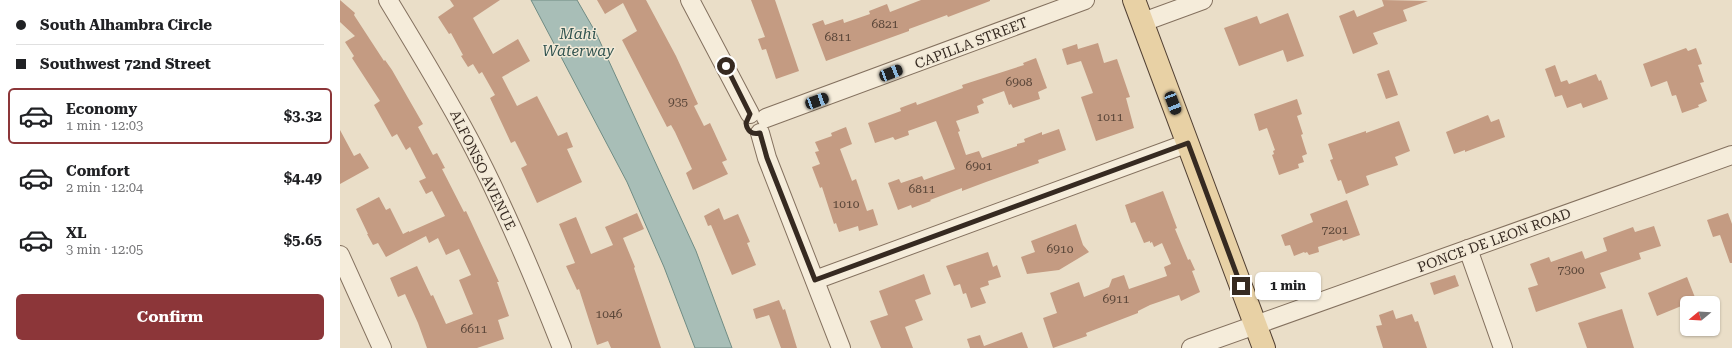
<!DOCTYPE html>
<meta charset="utf-8">
<style>
body{margin:0;font-family:"Roboto Serif",serif;background:#f6f6f6;color:#202124;height:100vh;display:flex;flex-direction:column;font-size:15px;white-space:nowrap}
*{box-sizing:border-box;margin:0}
p{font-size:13px;color:#757577}
.icon{flex:none;width:22px;height:22px;fill:none;stroke:currentColor;stroke-width:2;stroke-linecap:round;stroke-linejoin:round}
.map{position:relative;flex:1;overflow:hidden}
.side{display:flex;flex-direction:column;background:#fff;width:340px}
.side>*{flex:none}
.guide{display:grid;align-content:center;height:88px;padding:0 16px;background:#fff}
.needle{width:26px;rotate:252deg}
.controls{position:absolute;left:1340px;top:296px;display:grid;gap:8px}
.controls a{display:grid;place-items:center;width:40px;height:40px;border-radius:6px;background:#fff;box-shadow:0 1px 3px #0004;font-size:20px}
.end{position:absolute;width:18px;height:18px;margin:-9px;border:5px solid #362a21;background:#fff;box-shadow:0 0 0 2px #fff}
.from{border-radius:50%}
.bubble{position:absolute;height:28px;border-radius:6px;background:#fff;box-shadow:0 1px 3px #0004;font-size:13px;font-weight:700;line-height:28px;text-align:center}
.car{position:absolute;width:12px;height:24px;margin:-12px -6px;border-radius:5px;box-shadow:0 0 3px 1px #0007;background:linear-gradient(#222 24%,#8ab4d8 0 40%,#222 0 76%,#8ab4d8 0 86%,#222 0)}
.guide b{display:flex;align-items:center;gap:14px;height:38px;font-size:15px}
.guide b+b{border-top:1px solid #e0e0e0}
.guide i{width:10px;height:10px;background:#202124}
ul{padding:0;list-style:none}
li{display:flex;align-items:center;gap:12px;height:56px;margin:0 8px 6px;padding:0 8px;border:2px solid transparent;border-radius:6px}
li div{flex:1}
li b{display:block;font-size:15px}
li em{font-style:normal;font-weight:700}
li.on{border-color:#8c3639}
li>.icon{width:36px;height:36px;stroke-width:1.5}
.cta{display:flex;gap:8px;margin-top:auto;padding:8px 16px}
.cta a{flex:1;height:46px;border-radius:6px;background:#8c3639;color:#fff;font-size:16px;font-weight:700;line-height:46px;text-align:center}
main{display:flex;flex:1;min-height:0}
.map>svg:first-child{display:block}
</style>
<main>
<section class="side">
<div class="guide">
<b><i class="from"></i>South Alhambra Circle</b>
<b><i></i>Southwest 72nd Street</b>
</div>
<ul>
<li class="on"><svg class="icon" aria-label="car" viewBox="0 0 24 24"><path d="M5 17H2v-5l4-1 3-4h7l3 4 3 1v5h-3M9 17h6M6 11h13"/><circle cx="7" cy="17" r="2"/><circle cx="17" cy="17" r="2"/></svg><div><b>Economy</b><p>1 min · 12:03</p></div><em>$3.32</em></li>
<li><svg class="icon" aria-label="car" viewBox="0 0 24 24"><path d="M5 17H2v-5l4-1 3-4h7l3 4 3 1v5h-3M9 17h6M6 11h13"/><circle cx="7" cy="17" r="2"/><circle cx="17" cy="17" r="2"/></svg><div><b>Comfort</b><p>2 min · 12:04</p></div><em>$4.49</em></li>
<li><svg class="icon" aria-label="car" viewBox="0 0 24 24"><path d="M5 17H2v-5l4-1 3-4h7l3 4 3 1v5h-3M9 17h6M6 11h13"/><circle cx="7" cy="17" r="2"/><circle cx="17" cy="17" r="2"/></svg><div><b>XL</b><p>3 min · 12:05</p></div><em>$5.65</em></li>
</ul>
<div class="cta"><a>Confirm</a></div>
</section>
<div class="map">
<svg width="1392" height="348" viewBox="0 0 1392 348">
<rect width="100%" height="100%" fill="#eadec8"/>
<path fill="#a8beb7" stroke="#708c84" d="M191,0H237L256,33L356,251L392,348H355L324,267L287,182Z"/>
<g fill="#c49b82">
<path d="M0,0L15,13L14,15L44,61L45,60L52,70L83,124L78,127L93,155L97,153L105,168L102,169L124,212L126,211L159,282H157L169,316L158,320L164,339L137,348H87L78,323L65,294L58,297L50,278L77,266L91,296L93,295L106,324L133,314L119,280L131,275L119,249L106,255L98,238L89,243L86,236L46,257L38,243L33,245L27,234H28L16,209L39,197L46,210L50,208L63,234L69,231V232L105,216L92,191L86,194L79,181L86,178L70,147L66,150L57,134L52,137L34,105L40,101L12,58L14,56L5,42L15,36L0,22Z"/>
<path d="M110,0H160L133,18L153,54L178,39L190,61L162,77L177,106L197,96L218,136L227,132L233,147L227,149L242,182L197,203L181,168L187,165L175,141L171,143L150,98L155,95L142,72L139,74L133,64L128,67L121,56L123,55L111,33L109,34L98,17L114,6Z"/>
<path d="M257,0H306L336,56L358,104L354,106L364,126L370,123L387,160L382,162L388,174L353,190L346,173L352,169L335,132L331,125L327,127L282,40L297,31L283,3L265,14Z"/>
<path d="M411,0H435L459,71L436,79L426,49L422,50L418,39L425,37Z"/>
<path d="M581,0H650V1L608,17L607,15L569,29V31L486,61L472,24L483,20L485,25L503,19L504,23L530,14L529,11L547,4L550,12Z"/>
<path d="M1042,0L1088,1L1063,10L1067,21L1033,33L1038,44L1013,54L999,16L1014,10L1017,17L1044,6Z"/>
<path d="M948,13L964,56L947,62L943,50L899,66L884,28L917,16L920,24Z"/>
<path d="M758,43L764,63L777,59L790,97L786,98L794,128L756,141L741,97L753,93L741,61L727,65L722,49L737,44L738,49Z"/>
<path d="M1346,48L1348,51L1356,48L1362,64L1358,65L1364,82L1360,83L1367,101L1358,105L1359,107L1342,113L1336,95L1332,96L1327,81L1311,87L1303,64Z"/>
<path d="M696,58L707,88L698,92L700,99L673,108L671,104L669,105L664,91L642,99L644,103L637,106L639,113L616,121L620,131L618,132L626,155L639,151L642,158L677,146V144L685,142L684,139L702,132V135L719,129L726,150L698,160L699,163L646,182L622,191V188L590,200L591,201L572,208L571,205L558,210L548,183L559,179L561,183L582,176L584,180L615,169L596,121L568,131L569,135L555,140L553,137L535,143L528,123L561,111L560,108L576,102L577,105L623,88L622,85L684,65L683,63Z"/>
<path d="M1215,65L1221,82L1227,80L1229,84L1256,74L1259,81L1261,80L1268,99L1243,108L1241,103L1227,108L1222,95L1215,97L1205,69Z"/>
<path d="M1049,70L1058,95L1046,99L1037,74Z"/>
<path d="M957,99L962,114L957,116L963,134L961,135L967,154L962,156L964,162L958,164L959,168L939,175L932,155L934,154L933,151L935,150L927,128L919,131L914,114Z"/>
<path d="M1148,115L1151,122L1159,119L1165,137L1125,152V150L1114,154L1106,132Z"/>
<path d="M1059,121L1070,151L1055,157L1058,165L1026,176L1029,185L1006,194L1001,180L998,181L990,160L993,159L988,144L1026,131V133Z"/>
<path d="M506,127L512,144L500,149L512,181L516,179L527,211L533,209L538,225L519,231L518,226L499,232L496,223L494,224L482,187L480,188L472,167L480,164L475,152L479,151L475,142L492,136L491,133Z"/>
<path d="M0,130L14,156L20,153L29,168L0,184Z"/>
<path d="M823,191L837,228L835,229L848,260L850,259L855,270L852,271L860,292L841,301L839,295L810,305L798,311V313L746,333L747,336L713,348L703,318L717,313L710,293L739,282L744,297L769,287L772,279L784,275L789,289L827,276L824,267L831,264L822,243L814,247L812,242L810,243V241L804,243L795,222L791,223L785,205Z"/>
<path d="M1007,200L1020,235L1003,241L1002,239L978,247L979,252L969,255L967,252L965,253L964,252L954,256L950,245L945,246L941,235L973,222L970,214Z"/>
<path d="M379,208L384,220L398,214L410,242L407,243L416,265L392,275L371,225L368,226L364,216Z"/>
<path d="M297,213L304,229L283,238L295,267L294,268L321,348H271L268,341L257,345L239,289L237,290L226,266L235,263L219,224L236,217L251,254L273,245L265,227Z"/>
<path d="M1388,213L1392,224V263H1390L1380,235L1373,237L1367,220Z"/>
<path d="M736,224L743,245L749,252L719,270L687,274L681,257L695,252L691,241Z"/>
<path d="M1314,226L1321,246L1299,253L1301,259L1260,273L1266,288L1196,312L1188,288L1198,285L1190,264L1209,257L1211,262L1242,251L1245,259L1267,251L1263,238L1293,227L1295,232Z"/>
<path d="M648,252L653,267L657,265L661,277L648,281L649,285L640,288L646,303L631,308L626,293L623,294L620,284L614,286L606,266Z"/>
<path d="M584,274L591,294L575,300L583,320L565,327L573,348H541L530,321L548,315L539,291Z"/>
<path d="M1115,275L1119,286L1094,295L1090,283Z"/>
<path d="M1347,277L1356,300L1317,316L1308,293Z"/>
<path d="M439,300L443,310L445,309L457,348H441L429,315L416,319L413,309Z"/>
<path d="M1282,309L1294,348H1247L1238,323Z"/>
<path d="M1053,310L1056,319L1072,314L1075,322L1078,321L1087,348H1043L1036,326L1042,325L1039,315Z"/>
<path d="M682,332L688,348H630L627,339L640,335L644,346Z"/>
</g>
<g fill="none" stroke-linecap="round" stroke-linejoin="round">
<defs>
<g id="minor">
<path d="M48,0C76,46 104,92 129,139C165,207 194,277 222,348"/>
<path d="M350,0L410,114"/>
<path d="M803,22L863,0"/>
<path d="M426,118L745,0"/>
<path d="M420,133L427,158L501,348"/>
<path d="M1128,249L1163,348"/>
<path d="M0,255L42,348"/>
<path d="M475,280L848,143"/>
<path d="M851,348L1392,155"/>
</g>
<path id="major" d="M794,0L924,348"/>
</defs>
<use href="#minor" stroke="#84715f" stroke-width="20"/>
<use href="#major" stroke="#524033" stroke-width="24"/>
<use href="#minor" stroke="#f5ecda" stroke-width="18"/>
<use href="#major" stroke="#e8d1a5" stroke-width="22"/>
</g>
<g fill="none" stroke-linecap="round" stroke-linejoin="round">
<path stroke="#362a21" stroke-width="5" d="M386,66L410,114L406,123C407,131 412,135 420,133L427,158L475,280L848,143L901,286"/>
</g>
<g text-anchor="middle" dominant-baseline="central" stroke-width="3" stroke-linejoin="round" paint-order="stroke">
<g font-size="12" fill="#5a4639">
<text x="545" y="24">6821</text>
<text x="498" y="37">6811</text>
<text x="679" y="82">6908</text>
<text x="338" y="102">935</text>
<text x="770" y="117">1011</text>
<text x="639" y="166">6901</text>
<text x="582" y="189">6811</text>
<text x="506" y="204">1010</text>
<text x="995" y="230">7201</text>
<text x="720" y="249">6910</text>
<text x="1231" y="270">7300</text>
<text x="776" y="299">6911</text>
<text x="269" y="314">1046</text>
<text x="134" y="329">6611</text>
</g>
<g font-size="14" fill="#362a21" stroke="#f2e9d7">
<text transform="translate(631 43) rotate(-21)">CAPILLA STREET</text>
<text transform="translate(143 170) rotate(64)">ALFONSO AVENUE</text>
<text transform="translate(1154 240) rotate(-20)">PONCE DE LEON ROAD</text>
</g>
<g font-size="15" font-style="italic" fill="#325450" stroke="#f2e9d7">
<text x="238" y="34">Mahi<tspan x="238" dy="17">Waterway</tspan></text>
</g>
</g>
</svg>
<div class="controls">
<a><svg class="needle" viewBox="-14 -14 28 28"><path d="M0-13l5 13h-10z" fill="#e53935"/><path d="M0 13l5-13h-10z" fill="#757577"/></svg></a>
</div>
<i class="end from" style="left:386px;top:66px"></i>
<i class="end" style="left:901px;top:286px"></i>
<div class="bubble" style="left:915px;top:272px;width:66px">1 min</div>
<i class="car" style="left:551px;top:73px;rotate:69deg"></i>
<i class="car" style="left:477px;top:101px;rotate:70deg"></i>
<i class="car" style="left:833px;top:103px;rotate:159deg"></i>
</div>
</main>
